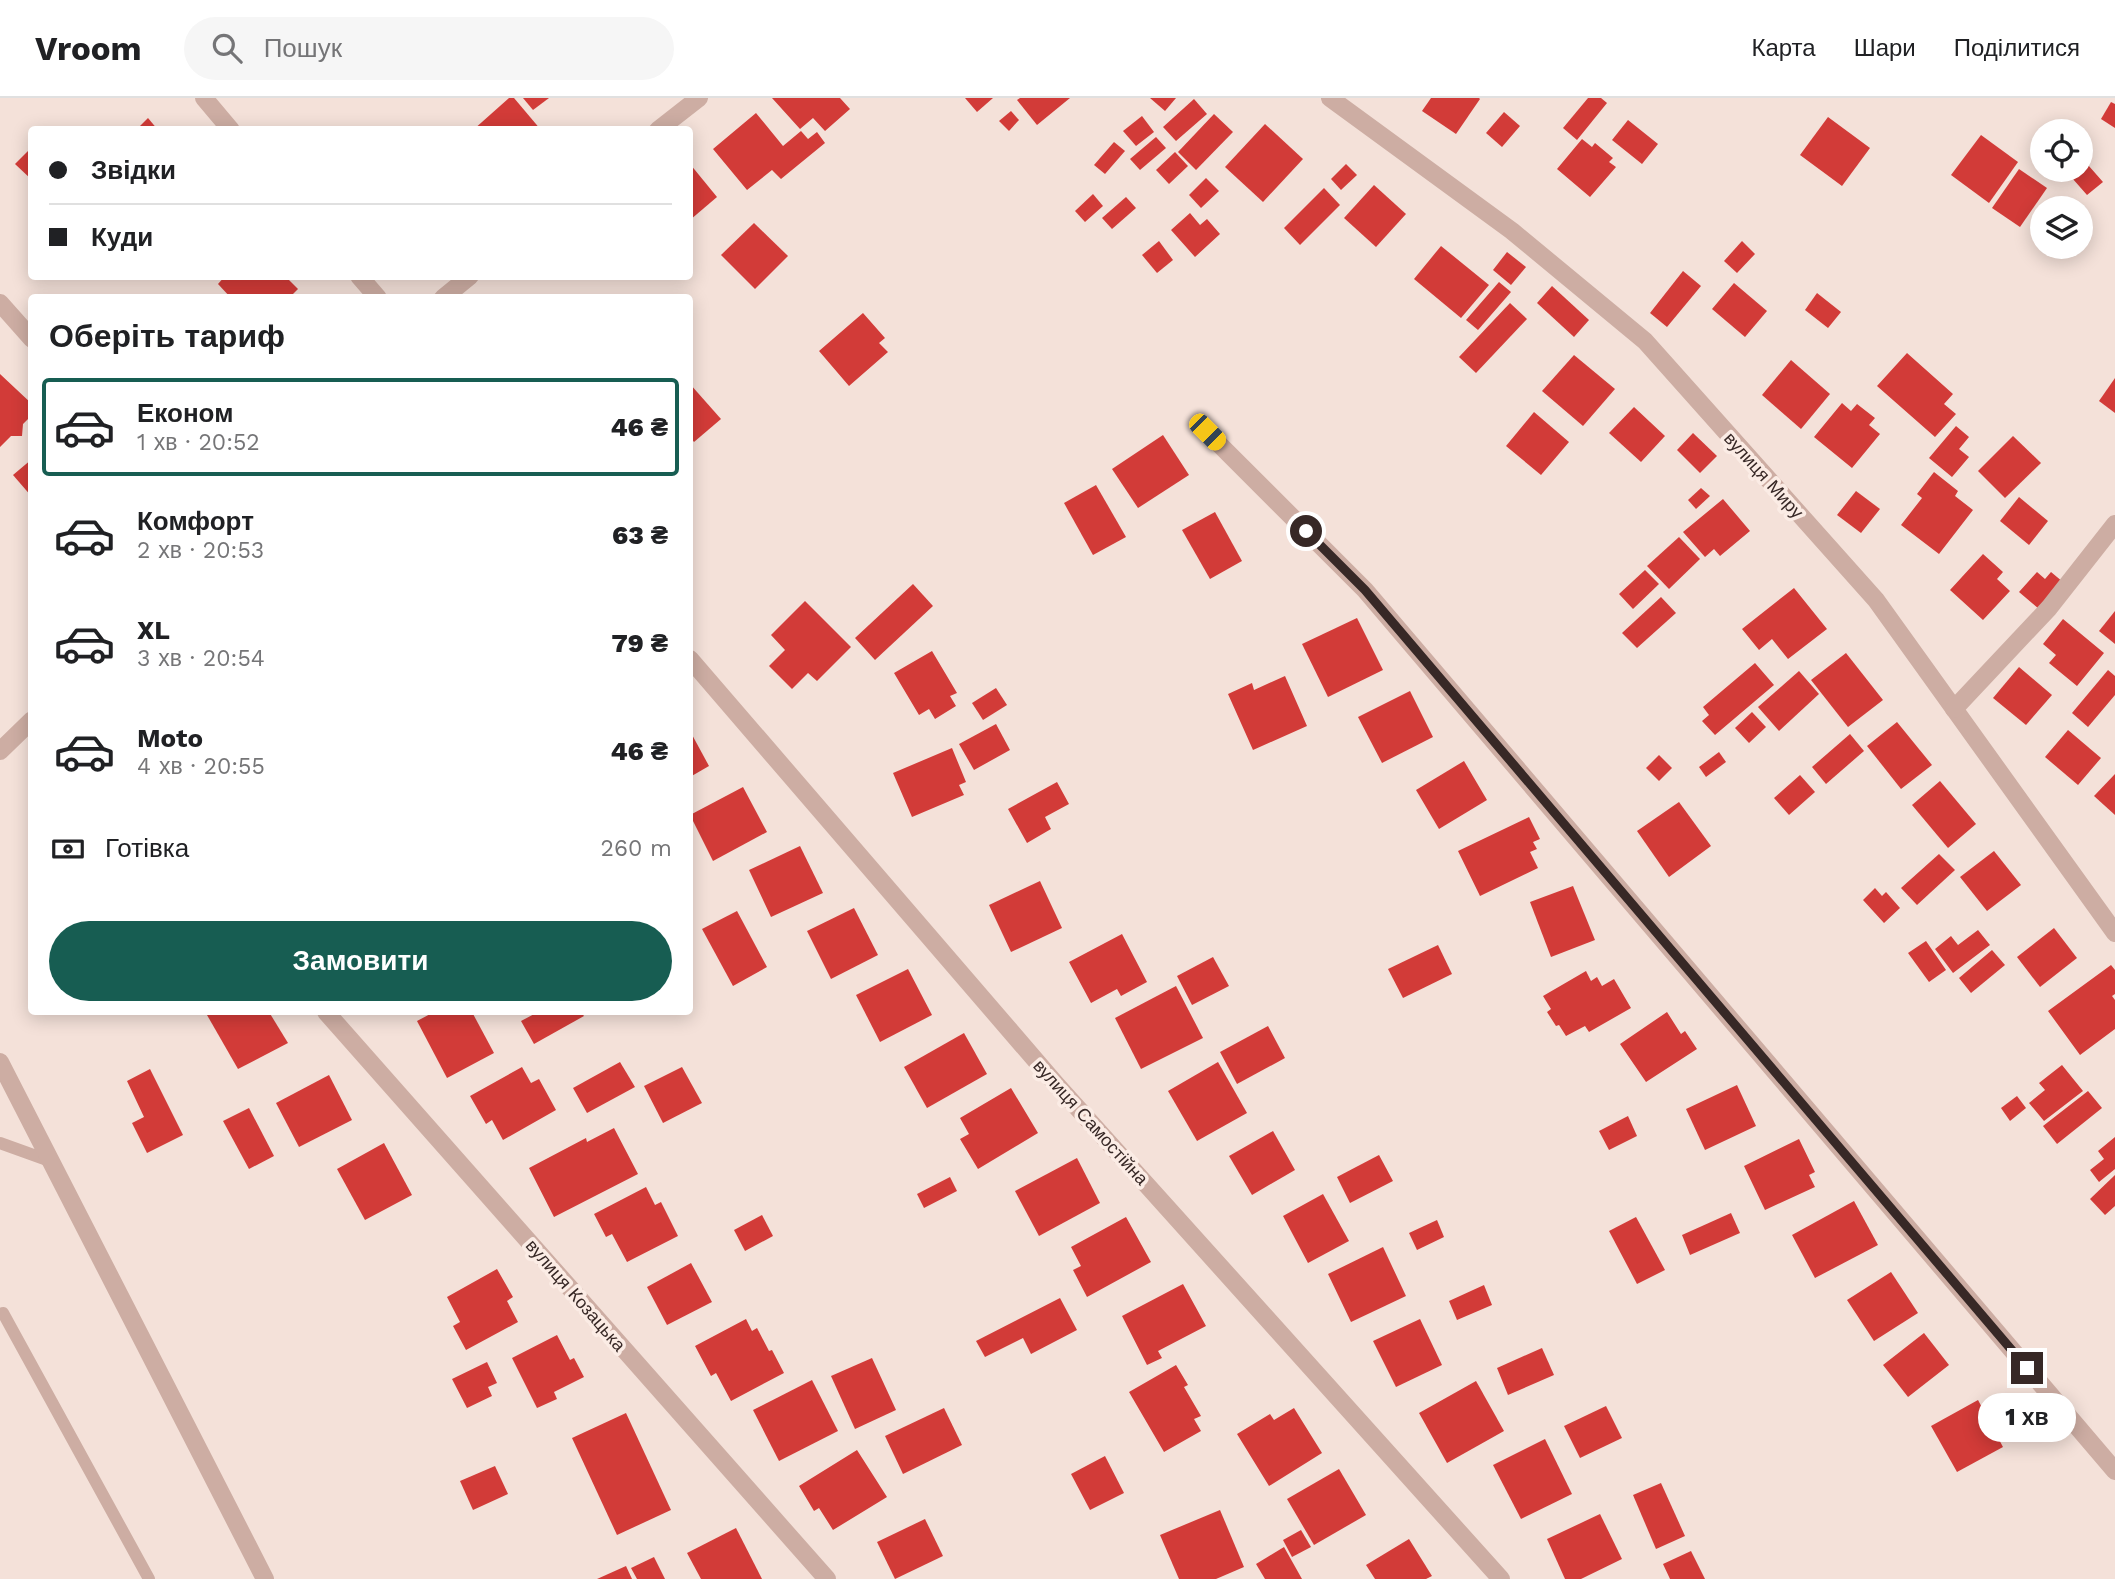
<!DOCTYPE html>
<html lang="uk">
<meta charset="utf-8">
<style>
body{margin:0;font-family:"Work Sans",sans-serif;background:#f6f6f6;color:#202124;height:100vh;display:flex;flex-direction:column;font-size:26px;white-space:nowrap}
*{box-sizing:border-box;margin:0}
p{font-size:23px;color:#757577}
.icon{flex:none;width:38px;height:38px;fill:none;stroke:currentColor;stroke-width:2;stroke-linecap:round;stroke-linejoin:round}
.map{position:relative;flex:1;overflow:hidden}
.side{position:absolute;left:28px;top:196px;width:665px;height:721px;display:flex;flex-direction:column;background:#fff;border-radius:7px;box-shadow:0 4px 18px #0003}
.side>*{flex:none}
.top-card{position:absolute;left:28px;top:28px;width:665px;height:154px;border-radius:7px;box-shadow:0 4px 18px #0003;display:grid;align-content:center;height:154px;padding:0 21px;background:#fff}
.fabs{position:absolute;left:2030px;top:21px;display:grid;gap:14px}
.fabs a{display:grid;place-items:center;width:63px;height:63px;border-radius:50%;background:#fff;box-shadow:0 4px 18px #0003;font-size:35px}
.end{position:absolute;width:32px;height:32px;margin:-16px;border:9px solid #372826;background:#fff;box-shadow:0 0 0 4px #fff}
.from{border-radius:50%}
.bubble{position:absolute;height:49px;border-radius:24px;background:#fff;box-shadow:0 4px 18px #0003;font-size:23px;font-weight:800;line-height:49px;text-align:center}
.car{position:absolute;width:21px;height:42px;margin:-21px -10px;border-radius:9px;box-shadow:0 0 5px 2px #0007;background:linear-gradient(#f5c518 24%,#345 0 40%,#f5c518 0 76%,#345 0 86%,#f5c518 0)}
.top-card b{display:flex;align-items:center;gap:24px;height:66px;font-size:26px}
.top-card b+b{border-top:2px solid #e0e0e0}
.top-card i{width:18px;height:18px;background:#202124}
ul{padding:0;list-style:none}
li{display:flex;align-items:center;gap:21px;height:98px;margin:0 14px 10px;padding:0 7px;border:4px solid transparent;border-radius:7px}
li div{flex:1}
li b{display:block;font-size:26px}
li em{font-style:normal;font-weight:800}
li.active{border-color:#175d52}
li>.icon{width:63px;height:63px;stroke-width:1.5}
h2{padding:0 21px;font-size:32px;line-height:84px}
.pay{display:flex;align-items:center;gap:18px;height:77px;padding:0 21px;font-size:26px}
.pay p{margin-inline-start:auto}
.primary-button{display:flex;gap:14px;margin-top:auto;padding:14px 21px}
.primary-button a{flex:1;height:80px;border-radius:42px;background:#175d52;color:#fff;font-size:28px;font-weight:800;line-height:80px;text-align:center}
header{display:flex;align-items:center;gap:42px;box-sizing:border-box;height:98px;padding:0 35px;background:#fff;border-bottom:2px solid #e0e0e0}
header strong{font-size:33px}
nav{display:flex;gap:38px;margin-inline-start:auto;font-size:24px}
.search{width:490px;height:63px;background:#f6f6f6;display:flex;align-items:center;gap:18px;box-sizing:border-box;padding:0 24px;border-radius:38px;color:#757577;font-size:26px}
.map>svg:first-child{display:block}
</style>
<header>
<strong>Vroom</strong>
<div class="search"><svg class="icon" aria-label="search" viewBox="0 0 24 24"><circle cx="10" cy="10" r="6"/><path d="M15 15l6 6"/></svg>Пошук</div>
<nav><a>Карта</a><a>Шари</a><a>Поділитися</a></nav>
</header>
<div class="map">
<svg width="2115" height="1481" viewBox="0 0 2115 1481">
<rect width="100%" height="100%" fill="#f4e1d9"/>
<g fill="#d23b38">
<path d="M509,0H514L541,32H473Z"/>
<path d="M523,0H549L533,12Z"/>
<path d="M772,0H840L850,11L825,33L813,20L800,31Z"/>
<path d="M965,0H993L977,14Z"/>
<path d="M1020,0H1070L1037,27L1017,2Z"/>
<path d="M1150,0H1176L1165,13Z"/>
<path d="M1431,0H1479L1480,1L1456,36L1422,13Z"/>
<path d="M1588,0H1601L1607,5L1577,42L1563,30Z"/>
<path d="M1194,1L1207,16L1176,43L1163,29Z"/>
<path d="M2111,4L2115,6V30L2101,21Z"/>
<path d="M1011,13L1019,22L1009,33L999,23Z"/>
<path d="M1504,14L1520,28L1502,49L1486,35Z"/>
<path d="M756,15L783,48L801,33L808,41L817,34L825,45L781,81L772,72L747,92L713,51Z"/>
<path d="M1214,16L1233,34L1196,72L1178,54Z"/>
<path d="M1142,18L1154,34L1136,48L1123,33Z"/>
<path d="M1828,19L1870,50L1842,88L1800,57Z"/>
<path d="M148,20L158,32H136Z"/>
<path d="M1628,22L1658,46L1642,66L1612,42Z"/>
<path d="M1265,26L1303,61L1263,104L1225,69Z"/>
<path d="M1981,37L2018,64L1989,105L1951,77Z"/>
<path d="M1156,39L1166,50L1140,72L1130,61Z"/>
<path d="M1582,41L1592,49L1595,45L1613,60L1609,64L1616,69L1590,99L1557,71Z"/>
<path d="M1114,44L1125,53L1105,76L1094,67Z"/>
<path d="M30,51L32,53V82L15,66Z"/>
<path d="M1175,54L1188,68L1169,86L1156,72Z"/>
<path d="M2081,59L2103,84L2087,97L2065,72H2081Z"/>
<path d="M690,66L717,99L690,122Z"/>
<path d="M1346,66L1357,77L1341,92L1331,81Z"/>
<path d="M2019,71L2047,90L2020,129L1992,110Z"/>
<path d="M1206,80L1219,93L1201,110L1189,97Z"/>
<path d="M1374,87L1406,116L1376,149L1344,120Z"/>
<path d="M1324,90L1340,107L1300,147L1284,130Z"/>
<path d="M1093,96L1103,108L1085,124L1075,113Z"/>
<path d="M1126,99L1136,110L1112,131L1102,120Z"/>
<path d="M1190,115L1200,127L1207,121L1220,136L1195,159L1171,132Z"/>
<path d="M754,125L788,158L755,191L721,157Z"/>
<path d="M1159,143L1173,162L1157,175L1142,157Z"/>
<path d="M1742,143L1755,156L1737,175L1724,163Z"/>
<path d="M1441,148L1489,187L1461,220L1414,181Z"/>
<path d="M1507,154L1526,169L1511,187L1493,172Z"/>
<path d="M1683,173L1701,188L1667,229L1650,215Z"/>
<path d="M225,178H285L298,191L289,200H231L218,186Z"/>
<path d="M1499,184L1511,194L1478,232L1466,222Z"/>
<path d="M1734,185L1767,213L1745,239L1712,211Z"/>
<path d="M1552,188L1589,222L1574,239L1537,205Z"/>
<path d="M1817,195L1841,214L1828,230L1805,212Z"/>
<path d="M1510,205L1527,221L1476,275L1459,259Z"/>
<path d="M863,215L885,240L879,245L888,254L849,288L819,253Z"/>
<path d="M1907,255L1953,296L1944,306L1956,316L1935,339L1877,288Z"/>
<path d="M1574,257L1615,291L1583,328L1542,293Z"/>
<path d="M1791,262L1830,296L1801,331L1762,297Z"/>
<path d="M0,276L32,306V317L23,326L22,338H11L0,349Z"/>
<path d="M2115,280V315L2099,303Z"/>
<path d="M690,286L721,321L694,344L690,339Z"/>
<path d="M1842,305L1851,313L1857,306L1875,320L1869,327L1880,336L1852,370L1814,339Z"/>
<path d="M1634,309L1665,338L1641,364L1609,335Z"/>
<path d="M1534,314L1569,344L1541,377L1506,348Z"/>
<path d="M1956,328L1969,339L1959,351L1969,359L1952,379L1929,360Z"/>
<path d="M1693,335L1717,358L1700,375L1677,352Z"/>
<path d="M1163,337L1189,377L1138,410L1112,371Z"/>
<path d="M2013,338L2041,365L2005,400L1978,373Z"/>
<path d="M32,361V399L13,377Z"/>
<path d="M1934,374L1958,393L1955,398L1973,412L1939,456L1901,427L1922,400L1917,396Z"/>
<path d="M1096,387L1126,439L1093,457L1064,405Z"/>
<path d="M1701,390L1710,398L1696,411L1688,402Z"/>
<path d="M1856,393L1880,411L1861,435L1837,417Z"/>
<path d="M2019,399L2048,423L2029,447L2000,423Z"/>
<path d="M1723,401L1750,433L1720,458L1714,451L1705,459L1683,434Z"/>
<path d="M1215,414L1242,463L1210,481L1182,432Z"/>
<path d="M1679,439L1700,461L1669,491L1647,468Z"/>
<path d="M1983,456L2003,474L1997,481L2010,493L1983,522L1950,492Z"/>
<path d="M1645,472L1659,486L1633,511L1619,496Z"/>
<path d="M2037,474L2045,481L2051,474L2063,484L2039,511L2019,494Z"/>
<path d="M913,486L933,508L875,562L855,540Z"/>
<path d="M1794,490L1827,531L1788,561L1772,541L1759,552L1742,531Z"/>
<path d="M1661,499L1676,515L1637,550L1622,535Z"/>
<path d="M805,503L851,549L817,583L808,575L792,591L769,568L785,552L771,537Z"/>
<path d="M2115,513V546L2099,533Z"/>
<path d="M1357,520L1383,572L1328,599L1302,546Z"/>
<path d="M2063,521L2104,555L2077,588L2049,565L2056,557L2043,546Z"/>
<path d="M932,553L957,595L950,598L956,608L935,621L929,611L919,617L894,575Z"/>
<path d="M1846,555L1883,602L1848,629L1811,582Z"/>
<path d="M1755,565L1774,587L1715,637L1702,623L1709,617L1703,609Z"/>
<path d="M2019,569L2052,597L2026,627L1993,600Z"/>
<path d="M2108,572L2115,578V597L2088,629L2072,615Z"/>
<path d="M1799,573L1819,596L1779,633L1758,609Z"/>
<path d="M1285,578L1307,628L1253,652L1228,596L1252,585L1254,592Z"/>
<path d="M996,590L1007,607L983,622L972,605Z"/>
<path d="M1410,593L1433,639L1382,665L1358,619Z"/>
<path d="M1752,614L1766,629L1749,645L1735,630Z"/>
<path d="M1897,624L1932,667L1901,691L1867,648Z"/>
<path d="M996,626L1010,652L974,672L959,646Z"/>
<path d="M2068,632L2101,660L2078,687L2045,659Z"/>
<path d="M690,633L709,668L690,679Z"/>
<path d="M1850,636L1864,653L1826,686L1812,669Z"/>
<path d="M952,650L966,684L959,687L964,697L912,719L893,675Z"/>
<path d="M1719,654L1726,664L1706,679L1699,669Z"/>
<path d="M1659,657L1672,670L1659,683L1646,670Z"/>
<path d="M1464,663L1487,702L1439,731L1416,692Z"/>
<path d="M2115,676V717L2094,698Z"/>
<path d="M1800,677L1815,694L1789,717L1774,700Z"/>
<path d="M1940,683L1976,726L1948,750L1912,707Z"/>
<path d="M1057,684L1069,706L1045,719L1051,731L1027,745L1008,711Z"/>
<path d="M743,689L767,734L713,763L690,717Z"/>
<path d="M1679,704L1711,748L1669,779L1637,733Z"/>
<path d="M1529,719L1540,741L1533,744L1537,751L1530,754L1538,770L1480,798L1458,753Z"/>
<path d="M800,748L823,795L771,819L749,772Z"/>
<path d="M1994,753L2021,787L1987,813L1960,779Z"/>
<path d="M1939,756L1955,772L1917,807L1901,790Z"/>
<path d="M1040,783L1062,830L1011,854L989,807Z"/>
<path d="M1573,788L1595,842L1551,859L1530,804Z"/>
<path d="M1875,790L1882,798L1886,794L1900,810L1884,825L1863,802Z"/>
<path d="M854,810L878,857L831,881L807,833Z"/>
<path d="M737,813L767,869L733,888L702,831Z"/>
<path d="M2054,830L2077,860L2040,889L2017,859Z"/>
<path d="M1978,832L1990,847L1953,875L1935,851L1951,838L1958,847Z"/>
<path d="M1122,836L1147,884L1121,898L1117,891L1091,905L1069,864Z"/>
<path d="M1926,843L1946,872L1929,884L1908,855Z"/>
<path d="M1438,847L1452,876L1403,900L1388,871Z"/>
<path d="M1992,852L2005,867L1971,895L1959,880Z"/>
<path d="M1213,859L1229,888L1192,907L1177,878Z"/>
<path d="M2111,867L2115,872V896L2112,898L2115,902V931L2080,957L2048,913Z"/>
<path d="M908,871L932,917L880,944L856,897Z"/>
<path d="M1586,873L1591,883L1597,879L1602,888L1614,881L1631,910L1589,934L1585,928L1566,938L1559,927L1556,928L1547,914L1551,911L1543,898Z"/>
<path d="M1176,888L1203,940L1141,971L1115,920Z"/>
<path d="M213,914H269L288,945L238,971L207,917Z"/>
<path d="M434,914H472L494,955L447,980L417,923Z"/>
<path d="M538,914H581L584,918L534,946L521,923Z"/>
<path d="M1667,914L1681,936L1685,933L1697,951L1646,984L1620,946Z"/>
<path d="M1268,928L1285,960L1237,986L1220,954Z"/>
<path d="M964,935L987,976L927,1010L904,969Z"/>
<path d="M620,964L635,989L587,1015L573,990Z"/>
<path d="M1218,964L1247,1015L1197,1043L1168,993Z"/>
<path d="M2062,967L2083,993L2044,1023L2029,1005L2045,992L2039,985Z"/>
<path d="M522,969L531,985L539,981L556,1012L503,1042L492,1022L486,1026L470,998Z"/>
<path d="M682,969L702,1005L663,1025L644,988Z"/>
<path d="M150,971L183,1037L147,1055L132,1025L144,1019L127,983Z"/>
<path d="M329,977L352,1022L299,1049L276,1005Z"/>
<path d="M1737,987L1756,1028L1705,1052L1686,1011Z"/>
<path d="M1011,990L1038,1035L978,1071L960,1041L969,1036L960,1020Z"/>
<path d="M2088,993L2102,1010L2057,1046L2043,1028Z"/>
<path d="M2017,998L2026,1010L2010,1023L2001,1010Z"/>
<path d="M249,1010L274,1058L249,1071L223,1023Z"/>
<path d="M1628,1018L1637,1038L1609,1052L1599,1033Z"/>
<path d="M614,1030L638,1076L554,1119L529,1070L586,1040L587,1044Z"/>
<path d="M1273,1033L1295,1072L1252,1097L1229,1058Z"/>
<path d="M2115,1039V1071L2099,1084L2090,1072L2104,1061L2098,1053Z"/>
<path d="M1799,1041L1815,1074L1809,1077L1815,1089L1765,1112L1744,1068Z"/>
<path d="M384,1045L412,1097L365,1122L337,1071Z"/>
<path d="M1379,1057L1393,1083L1350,1105L1337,1079Z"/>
<path d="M1077,1060L1100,1105L1039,1138L1015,1093Z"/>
<path d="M2115,1077V1108L2105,1117L2090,1101Z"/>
<path d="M950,1079L957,1093L924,1110L917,1096Z"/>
<path d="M646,1089L655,1107L661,1104L678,1138L627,1164L612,1136L606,1139L594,1116Z"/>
<path d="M1323,1096L1349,1143L1308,1165L1283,1118Z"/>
<path d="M1854,1103L1878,1147L1815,1180L1792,1137Z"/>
<path d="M1731,1115L1740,1135L1690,1157L1682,1137Z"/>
<path d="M762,1117L773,1138L745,1153L734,1132Z"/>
<path d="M1126,1119L1151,1164L1087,1199L1073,1172L1081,1168L1071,1149Z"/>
<path d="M1636,1119L1665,1172L1637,1186L1609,1133Z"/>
<path d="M1437,1122L1444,1139L1417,1152L1409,1135Z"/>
<path d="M1383,1149L1406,1198L1351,1224L1328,1176Z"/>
<path d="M691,1165L712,1204L667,1227L647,1189Z"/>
<path d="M497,1171L513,1199L507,1203L518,1224L466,1252L453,1228L460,1224L447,1199Z"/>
<path d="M1891,1174L1918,1215L1874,1243L1847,1202Z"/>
<path d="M1183,1186L1206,1228L1158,1253L1162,1260L1147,1267L1122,1218Z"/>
<path d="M1484,1187L1492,1207L1457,1222L1449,1203Z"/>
<path d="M1060,1200L1077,1232L1031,1256L1023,1240L985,1259L976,1243Z"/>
<path d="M746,1221L752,1233L757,1230L769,1253L772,1252L784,1275L731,1303L716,1275L711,1278L695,1248Z"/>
<path d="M1420,1221L1442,1267L1396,1289L1373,1243Z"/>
<path d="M1924,1235L1949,1267L1908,1299L1883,1267Z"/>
<path d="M557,1237L570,1262L574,1260L584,1279L554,1294L557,1301L537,1310L512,1260Z"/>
<path d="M1542,1250L1554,1277L1508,1297L1497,1270Z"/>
<path d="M872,1260L896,1312L855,1331L831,1278Z"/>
<path d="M487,1264L497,1285L488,1289L492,1298L467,1310L452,1281Z"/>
<path d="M1176,1267L1188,1287L1184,1289L1201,1318L1194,1321L1201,1333L1164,1354L1129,1294Z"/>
<path d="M812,1282L838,1333L779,1363L753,1312Z"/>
<path d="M1476,1283L1504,1333L1447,1365L1419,1315Z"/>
<path d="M1978,1302L2003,1349L1957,1374L1931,1328Z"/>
<path d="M1606,1308L1622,1340L1580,1360L1564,1328Z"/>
<path d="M944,1310L962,1347L903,1376L885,1338Z"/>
<path d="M1294,1310L1322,1355L1269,1388L1237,1336L1270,1316L1274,1322Z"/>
<path d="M626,1315L671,1412L617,1437L572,1340Z"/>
<path d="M1545,1341L1572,1396L1521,1421L1493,1367Z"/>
<path d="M857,1352L887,1399L833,1432L819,1410L814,1413L799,1388Z"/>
<path d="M1105,1358L1124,1395L1090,1412L1071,1376Z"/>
<path d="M495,1368L508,1396L473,1412L460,1383Z"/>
<path d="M1339,1371L1366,1417L1314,1447L1287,1401Z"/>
<path d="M1661,1385L1685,1438L1656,1451L1633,1397Z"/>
<path d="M1220,1412L1244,1469L1216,1481H1179L1160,1437Z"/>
<path d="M1600,1416L1622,1461L1581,1481H1565L1547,1441Z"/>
<path d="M925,1421L943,1458L895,1481L877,1444Z"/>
<path d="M736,1430L762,1481H701L687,1455Z"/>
<path d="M1301,1432L1311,1449L1292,1459L1283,1442Z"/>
<path d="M1409,1441L1432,1478L1426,1481H1375L1366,1467Z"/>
<path d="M1284,1449L1302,1481H1265L1256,1466Z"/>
<path d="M1691,1453L1705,1481H1670L1663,1466Z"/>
<path d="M654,1459L665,1481H637L631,1470Z"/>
<path d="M626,1468L632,1481H597Z"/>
</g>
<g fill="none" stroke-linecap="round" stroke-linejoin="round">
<g stroke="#cdada3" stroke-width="12">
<path d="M0,1045L50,1063"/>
<path d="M0,1216L3,1215L149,1481"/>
</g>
<g stroke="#cdada3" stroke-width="18">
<path d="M204,0L231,32"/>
<path d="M1330,0L1512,133L1645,243L1876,502L2115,835"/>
<path d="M658,32L699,0"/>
<path d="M359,178L378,200"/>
<path d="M443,200L470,178"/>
<path d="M0,205L32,241"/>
<path d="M1207,334L1365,492L2115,1373"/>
<path d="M690,561L1056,986L1501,1481"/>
<path d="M1954,611L2049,510L2115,426"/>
<path d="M0,653L32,622"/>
<path d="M326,914L827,1481"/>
<path d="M0,964L265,1481"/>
</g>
</g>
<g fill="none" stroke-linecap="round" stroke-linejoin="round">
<path stroke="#372826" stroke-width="9" d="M1306,433L1365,492L2027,1270"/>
</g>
<g text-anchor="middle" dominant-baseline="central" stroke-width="7" stroke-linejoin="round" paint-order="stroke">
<g font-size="18" fill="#372826" stroke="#fbece5">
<text transform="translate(1764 377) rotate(48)">вулиця Миру</text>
<text transform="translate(1091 1024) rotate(48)">вулиця Самостійна</text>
<text transform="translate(576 1197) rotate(49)">вулиця Козацька</text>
</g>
</g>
</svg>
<div class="fabs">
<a><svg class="icon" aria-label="locate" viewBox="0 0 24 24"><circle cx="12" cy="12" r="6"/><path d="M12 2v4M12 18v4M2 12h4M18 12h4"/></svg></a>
<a><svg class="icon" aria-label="layers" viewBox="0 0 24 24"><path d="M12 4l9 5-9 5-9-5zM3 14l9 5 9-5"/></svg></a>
</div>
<i class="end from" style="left:1306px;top:433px"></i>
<i class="end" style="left:2027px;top:1270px"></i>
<div class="bubble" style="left:1978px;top:1295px;width:98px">1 хв</div>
<i class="car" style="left:1207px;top:334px;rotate:135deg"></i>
<div class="top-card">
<b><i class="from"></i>Звідки</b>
<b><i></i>Куди</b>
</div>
<section class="side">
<h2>Оберіть тариф</h2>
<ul>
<li class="active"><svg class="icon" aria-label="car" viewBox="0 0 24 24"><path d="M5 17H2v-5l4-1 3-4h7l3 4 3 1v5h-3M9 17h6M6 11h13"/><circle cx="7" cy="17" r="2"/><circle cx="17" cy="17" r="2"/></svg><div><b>Економ</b><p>1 хв · 20:52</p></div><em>46 ₴</em></li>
<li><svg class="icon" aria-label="car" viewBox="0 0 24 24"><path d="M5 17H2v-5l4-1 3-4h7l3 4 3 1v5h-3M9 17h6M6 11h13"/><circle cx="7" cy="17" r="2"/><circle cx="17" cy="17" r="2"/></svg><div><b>Комфорт</b><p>2 хв · 20:53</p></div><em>63 ₴</em></li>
<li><svg class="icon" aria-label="car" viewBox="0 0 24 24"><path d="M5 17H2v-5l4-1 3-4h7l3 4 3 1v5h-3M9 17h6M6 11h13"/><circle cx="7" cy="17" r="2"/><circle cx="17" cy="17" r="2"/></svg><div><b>XL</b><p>3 хв · 20:54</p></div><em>79 ₴</em></li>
<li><svg class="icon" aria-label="car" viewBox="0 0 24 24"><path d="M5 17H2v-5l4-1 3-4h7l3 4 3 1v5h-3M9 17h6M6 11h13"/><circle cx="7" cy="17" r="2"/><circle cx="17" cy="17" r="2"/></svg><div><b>Moto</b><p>4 хв · 20:55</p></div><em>46 ₴</em></li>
</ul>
<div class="pay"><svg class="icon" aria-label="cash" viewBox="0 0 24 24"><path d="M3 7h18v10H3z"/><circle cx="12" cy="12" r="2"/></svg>Готівка<p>260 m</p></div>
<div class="primary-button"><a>Замовити</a></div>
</section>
</div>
